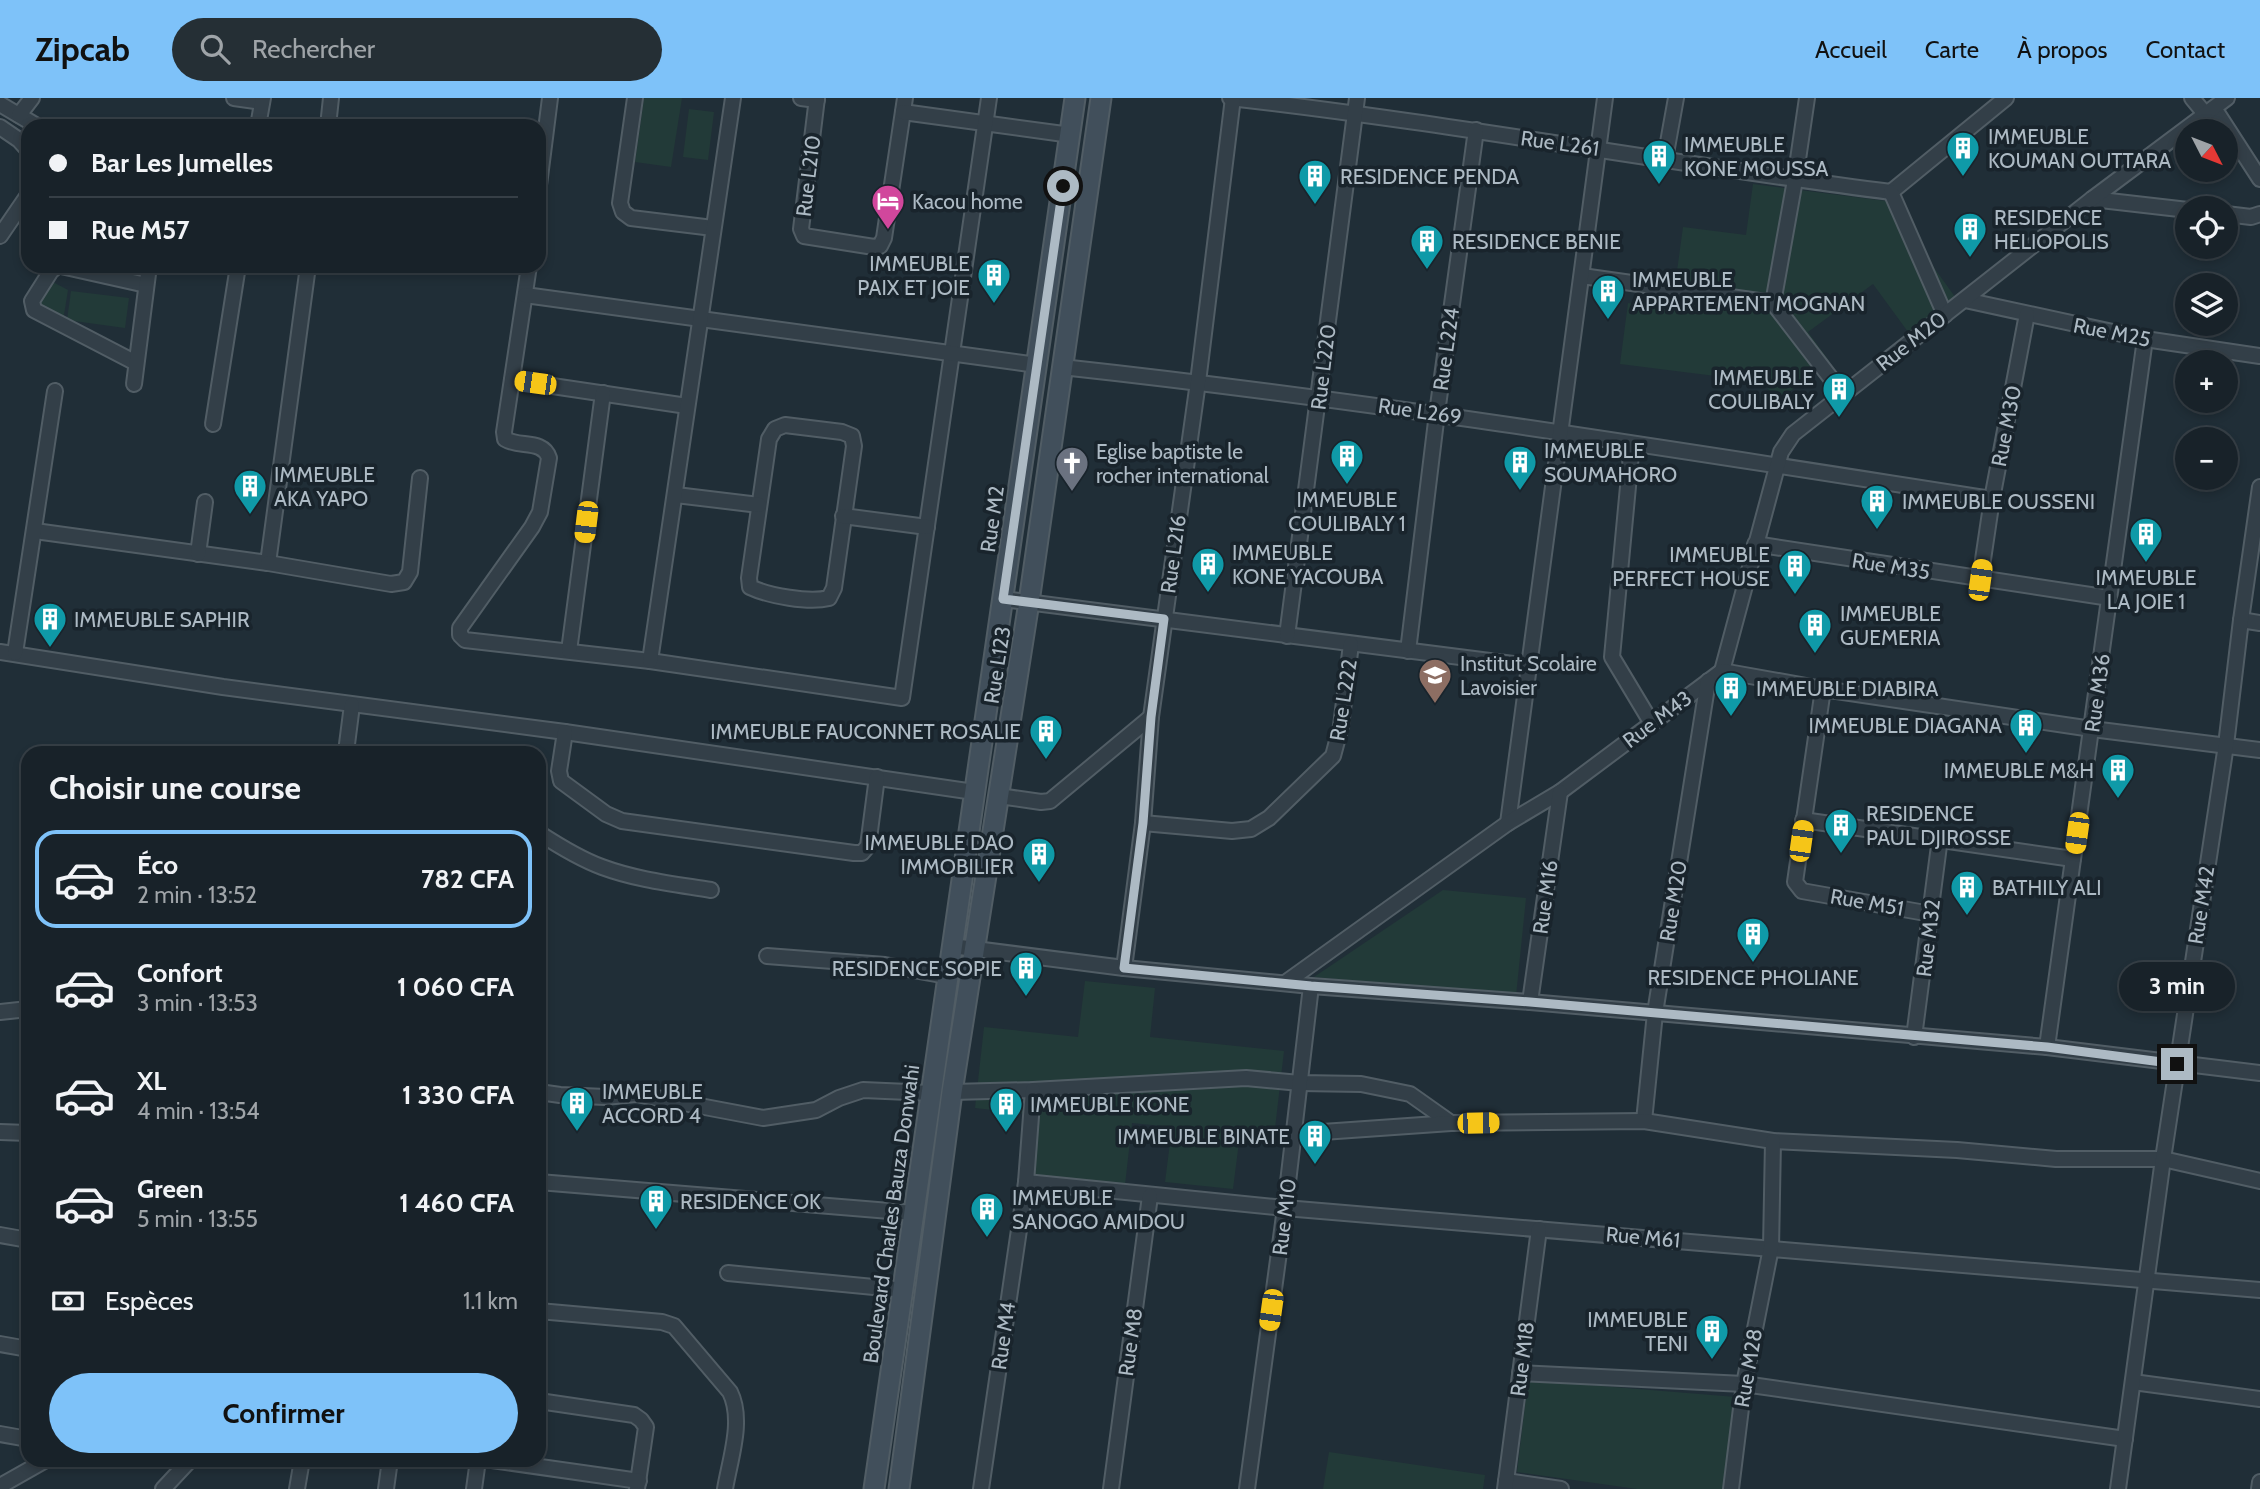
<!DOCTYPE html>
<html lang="fr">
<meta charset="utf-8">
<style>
body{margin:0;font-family:Cabin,sans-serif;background:#252f35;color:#f1f3f6;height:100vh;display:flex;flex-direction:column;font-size:26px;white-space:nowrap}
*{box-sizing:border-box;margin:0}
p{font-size:23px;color:#9fa4a8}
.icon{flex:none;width:38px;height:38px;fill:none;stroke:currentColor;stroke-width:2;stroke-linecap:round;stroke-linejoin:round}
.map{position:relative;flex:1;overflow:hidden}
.drawer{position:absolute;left:21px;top:648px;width:525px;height:721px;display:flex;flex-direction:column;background:#182229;border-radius:21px;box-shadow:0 4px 10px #0003,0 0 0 2px #363f46}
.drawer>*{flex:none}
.banner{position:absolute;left:21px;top:21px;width:525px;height:154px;border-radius:21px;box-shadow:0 4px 10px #0003,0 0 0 2px #363f46;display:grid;align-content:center;height:154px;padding:0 28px;background:#182229}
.needle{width:46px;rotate:132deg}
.controls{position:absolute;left:2175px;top:21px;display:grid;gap:14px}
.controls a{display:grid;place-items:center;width:63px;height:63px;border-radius:50%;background:#182229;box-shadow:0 4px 10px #0003,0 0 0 2px #363f46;font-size:35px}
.end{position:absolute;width:32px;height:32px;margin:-16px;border:9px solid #adbac4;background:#111;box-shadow:0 0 0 4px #111}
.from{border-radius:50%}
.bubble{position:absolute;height:49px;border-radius:24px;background:#182229;box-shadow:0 4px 10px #0003,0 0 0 2px #363f46;font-size:23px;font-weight:800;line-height:49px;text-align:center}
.car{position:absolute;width:21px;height:42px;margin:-21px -10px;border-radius:9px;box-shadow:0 0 5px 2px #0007;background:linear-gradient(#f5c518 24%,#345 0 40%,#f5c518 0 76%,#345 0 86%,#f5c518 0)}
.banner b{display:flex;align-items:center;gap:24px;height:66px;font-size:26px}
.banner b+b{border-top:2px solid #363f46}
.banner i{width:18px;height:18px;background:#f1f3f6}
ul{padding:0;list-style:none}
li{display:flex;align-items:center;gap:21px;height:98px;margin:0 14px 10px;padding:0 14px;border:4px solid transparent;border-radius:21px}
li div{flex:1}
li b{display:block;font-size:26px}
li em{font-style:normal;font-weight:800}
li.current{border-color:#7ec2f9}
li>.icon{width:63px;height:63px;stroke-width:1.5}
h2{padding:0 28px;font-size:32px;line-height:84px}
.pay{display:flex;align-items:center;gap:18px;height:77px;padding:0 28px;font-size:26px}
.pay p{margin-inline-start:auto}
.cta{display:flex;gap:14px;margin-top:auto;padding:14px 28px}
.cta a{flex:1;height:80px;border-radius:42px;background:#7ec2f9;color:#111;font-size:28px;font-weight:800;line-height:80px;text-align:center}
header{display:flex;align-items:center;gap:42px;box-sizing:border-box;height:98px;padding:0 35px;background:#7ec2f9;color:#111}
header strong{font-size:33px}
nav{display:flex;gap:38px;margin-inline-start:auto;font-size:24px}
.search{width:490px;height:63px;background:#252f35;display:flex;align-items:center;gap:18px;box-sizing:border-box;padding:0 24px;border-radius:38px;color:#9fa4a8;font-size:26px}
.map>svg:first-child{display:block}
</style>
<header>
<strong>Zipcab</strong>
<div class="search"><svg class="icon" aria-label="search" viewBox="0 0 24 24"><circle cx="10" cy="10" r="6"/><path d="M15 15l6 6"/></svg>Rechercher</div>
<nav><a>Accueil</a><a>Carte</a><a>À propos</a><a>Contact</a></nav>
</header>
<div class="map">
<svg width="2260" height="1391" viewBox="0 0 2260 1391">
<rect width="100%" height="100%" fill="#202e37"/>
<g fill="#223a38">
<path d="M644,0H682L671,69L635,64Z"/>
<path d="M689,11L714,14L708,62L683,59Z"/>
<path d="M1753,86L1886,103L1958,203L1911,238L1873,186L1808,234L1830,264L1777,303L1763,284L1620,266L1628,205L1672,210L1683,129L1746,137Z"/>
<path d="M53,184L68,192L63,223L39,210L41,202Z"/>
<path d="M71,193L129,200L125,230L67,222Z"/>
<path d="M1443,792L1526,800L1516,898L1314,879Z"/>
<path d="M1085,883L1155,890L1150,939L1284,953L1274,1039L1240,1036L1233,1091L1165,1084L1172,1029L1132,1025L1125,1087L1021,1076L1028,1016L975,1010L984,929L1078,939Z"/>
<path d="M1528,1282L1736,1299L1723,1391H1637L1517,1374Z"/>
<path d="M1329,1354L1485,1377L1483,1391H1323Z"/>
</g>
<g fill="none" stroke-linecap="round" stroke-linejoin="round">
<defs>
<g id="street">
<path d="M234,0L262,4"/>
<path d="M635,0L620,105L623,114L631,120L713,130"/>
<path d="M801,0L817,2"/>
<path d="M817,0L801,131L804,138L874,149L880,148L884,140L905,0"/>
<path d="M1230,0C1451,25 1670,66 1891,94"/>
<path d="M1807,0L1795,82L1773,205L1843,296"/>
<path d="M2192,0L2206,17"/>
<path d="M0,6L37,28"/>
<path d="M2214,10L2260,81"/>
<path d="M903,14L1071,37"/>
<path d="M19,17L32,0"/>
<path d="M258,28L263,0"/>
<path d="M328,28L331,0"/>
<path d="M0,29L19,42L28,52"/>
<path d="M1665,61L1676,0"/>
<path d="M539,87L550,0"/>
<path d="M1891,94L2006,0"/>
<path d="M1891,94L1945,217"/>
<path d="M2092,101L2188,112"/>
<path d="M2226,116L2251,119L2260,116"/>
<path d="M0,138L28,97"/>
<path d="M57,168L51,173L32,203L34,212L136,265"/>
<path d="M61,168L146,187"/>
<path d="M529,168L504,334L505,341C519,350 543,341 549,360L540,414L532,429L460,530V537L465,542L650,563L902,600L989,0"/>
<path d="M1582,178L1773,205"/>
<path d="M525,197L1037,267"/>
<path d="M1965,202L2145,241L2260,258"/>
<path d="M1062,269C1374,303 1683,353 1992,401"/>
<path d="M512,282L687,308"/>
<path d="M134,286L149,168"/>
<path d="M213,326L238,168"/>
<path d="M785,327L842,334L852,338L854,348L834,490L829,500C809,505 769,498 750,489L749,480L769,341L775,331Z"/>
<path d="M1632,346L1612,559L1651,624"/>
<path d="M676,397L759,407"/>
<path d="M843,418L927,429"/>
<path d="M35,433L268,465L308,168"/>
<path d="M1755,446L2110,500"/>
<path d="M198,456L205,404"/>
<path d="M268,465L391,486L404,484L410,474L420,380"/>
<path d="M1980,482L1992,401L2027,216"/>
<path d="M1003,501L1530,568"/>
<path d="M2241,522L2260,525"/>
<path d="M1287,538L1357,0"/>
<path d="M569,553L603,295"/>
<path d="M1408,553L1437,315L1476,32"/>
<path d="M0,554L223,589L565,634L974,694"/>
<path d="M15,555L55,293"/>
<path d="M650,563L733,0"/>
<path d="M1722,573L1781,354L1793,336L2092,101L2227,0"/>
<path d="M1823,591L1795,784L1802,793L1931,816"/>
<path d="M565,634L559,673L561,683L606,716L622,723L854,755H862L868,748L877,679"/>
<path d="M346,654L352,607"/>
<path d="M999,698L1041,704L1050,703L1151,619"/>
<path d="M1803,722L2073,761"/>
<path d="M1143,725L1232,733L1251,731L1269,720L1333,658L1341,628L1351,546"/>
<path d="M1508,725L1605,0"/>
<path d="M539,735C559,748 580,761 602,769C637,782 674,786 711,792"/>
<path d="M952,848L1124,870L1311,888L1530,904L2047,949L2260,975"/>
<path d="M767,858L885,867L947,878"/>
<path d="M1124,870L1143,725L1151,619L1198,284L1233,0"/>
<path d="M1285,885L1508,725L1560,694L1722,573L1823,591L2092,631L2260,652"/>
<path d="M1530,904L1560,694"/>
<path d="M0,914L28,911"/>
<path d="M1914,939L1940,740"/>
<path d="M2047,949L2145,241"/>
<path d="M539,994L560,997L605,999L636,996L763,1020L816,1012L839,1000L863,992L931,995"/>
<path d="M952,994L1033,992L1246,980L1300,985L1361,986L1410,996L1451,1025"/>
<path d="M1644,1023L1655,915L1708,583"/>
<path d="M0,1034L28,1035"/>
<path d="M1294,1036L1451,1025L1644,1023L1773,1043L1957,1052L2056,1061H2163L2260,1083"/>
<path d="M539,1084L914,1115"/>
<path d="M1026,1084L1285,1110L2260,1192"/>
<path d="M0,1137L28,1142"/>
<path d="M728,1175L905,1192"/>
<path d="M539,1213L662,1224L674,1228L730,1294C744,1322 730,1361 725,1391"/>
<path d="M0,1246L28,1251"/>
<path d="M1520,1275L1744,1286L2125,1341"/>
<path d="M2133,1284L2260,1301"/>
<path d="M539,1303L634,1317L641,1322L646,1329L637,1391"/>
<path d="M0,1336L28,1341"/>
<path d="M492,1362L639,1383"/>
<path d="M1506,1383L1561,1391"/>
<path d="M0,1388L46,1362"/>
<path d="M163,1391L190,1362"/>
<path d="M297,1391L302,1362"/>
<path d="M386,1391L390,1362"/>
<path d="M474,1391L478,1362"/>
<path d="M981,1391L1026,1084L1033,992"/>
<path d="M1111,1391L1150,1098"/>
<path d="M1247,1391L1285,1110L1311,888"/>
<path d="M1505,1391L1539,1131"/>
<path d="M1731,1391L1744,1286L1771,1150L1773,1043"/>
<path d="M2118,1391L2163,1061L2226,647L2241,522L2260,389"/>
<path d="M2259,1391L2260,1384"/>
</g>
<g id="secondary">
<path d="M874,1391L1075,0"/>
<path d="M899,1391L952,994L1029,504L1101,0"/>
</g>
</defs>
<use href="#street" stroke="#515d65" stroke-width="18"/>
<use href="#secondary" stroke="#515d65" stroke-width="23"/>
<use href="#street" stroke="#333f48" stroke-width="14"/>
<use href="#secondary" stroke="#414f5b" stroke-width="19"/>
</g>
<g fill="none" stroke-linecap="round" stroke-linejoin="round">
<path stroke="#adbac4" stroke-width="9" d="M1063,88L1003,501L1164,521L1151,619L1143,725L1124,870L1311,888L1530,904L2047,949L2177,966"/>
</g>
<defs>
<symbol id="building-pin" viewBox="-11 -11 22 30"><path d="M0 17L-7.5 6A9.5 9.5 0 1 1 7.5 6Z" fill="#0f9aa8" stroke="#19242c"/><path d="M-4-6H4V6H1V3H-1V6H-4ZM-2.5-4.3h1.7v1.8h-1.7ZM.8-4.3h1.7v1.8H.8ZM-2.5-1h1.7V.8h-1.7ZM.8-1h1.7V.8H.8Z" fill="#fff"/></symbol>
<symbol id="hotel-pin" viewBox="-11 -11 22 30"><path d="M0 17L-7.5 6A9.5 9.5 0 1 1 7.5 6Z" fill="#d1479c" stroke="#19242c"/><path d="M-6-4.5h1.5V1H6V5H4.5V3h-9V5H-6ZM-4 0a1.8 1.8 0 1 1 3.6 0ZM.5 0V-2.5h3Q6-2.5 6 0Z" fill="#fff"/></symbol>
<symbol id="church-pin" viewBox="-11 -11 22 30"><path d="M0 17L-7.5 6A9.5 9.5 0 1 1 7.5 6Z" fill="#6b7280" stroke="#19242c"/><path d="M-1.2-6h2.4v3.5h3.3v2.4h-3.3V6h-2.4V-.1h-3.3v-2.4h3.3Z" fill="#fff"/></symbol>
<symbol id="school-pin" viewBox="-11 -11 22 30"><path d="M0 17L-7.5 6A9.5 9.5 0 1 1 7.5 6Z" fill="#8d6e63" stroke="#19242c"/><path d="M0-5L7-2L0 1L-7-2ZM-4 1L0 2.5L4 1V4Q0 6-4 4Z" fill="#fff"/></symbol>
</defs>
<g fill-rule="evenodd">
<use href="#building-pin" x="1944" y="31" width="38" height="52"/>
<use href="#building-pin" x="1640" y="39" width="38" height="52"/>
<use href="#building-pin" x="1296" y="59" width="38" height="52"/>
<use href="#hotel-pin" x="869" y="84" width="38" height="52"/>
<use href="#building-pin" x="1951" y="112" width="38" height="52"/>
<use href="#building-pin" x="1408" y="124" width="38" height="52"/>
<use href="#building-pin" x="975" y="158" width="38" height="52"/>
<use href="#building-pin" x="1589" y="174" width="38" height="52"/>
<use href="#building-pin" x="1820" y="272" width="38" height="52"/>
<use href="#building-pin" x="1328" y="339" width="38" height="52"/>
<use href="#building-pin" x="1501" y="345" width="38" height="52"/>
<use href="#church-pin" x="1053" y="346" width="38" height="52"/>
<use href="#building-pin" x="231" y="369" width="38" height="52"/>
<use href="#building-pin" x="1858" y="384" width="38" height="52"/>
<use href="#building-pin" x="2127" y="417" width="38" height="52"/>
<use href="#building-pin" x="1189" y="447" width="38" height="52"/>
<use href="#building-pin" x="1776" y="449" width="38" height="52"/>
<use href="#building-pin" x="31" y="502" width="38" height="52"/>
<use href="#building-pin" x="1796" y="508" width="38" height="52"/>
<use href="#school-pin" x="1416" y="558" width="38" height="52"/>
<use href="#building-pin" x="1712" y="571" width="38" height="52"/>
<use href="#building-pin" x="2007" y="608" width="38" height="52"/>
<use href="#building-pin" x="1027" y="614" width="38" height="52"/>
<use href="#building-pin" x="2099" y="653" width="38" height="52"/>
<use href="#building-pin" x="1822" y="708" width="38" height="52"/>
<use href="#building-pin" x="1020" y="737" width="38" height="52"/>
<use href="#building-pin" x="1948" y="770" width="38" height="52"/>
<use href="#building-pin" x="1734" y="817" width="38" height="52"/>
<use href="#building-pin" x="1007" y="851" width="38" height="52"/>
<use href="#building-pin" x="558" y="986" width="38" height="52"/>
<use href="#building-pin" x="987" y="987" width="38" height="52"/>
<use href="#building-pin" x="1296" y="1019" width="38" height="52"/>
<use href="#building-pin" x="637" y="1084" width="38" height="52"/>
<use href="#building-pin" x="968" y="1092" width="38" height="52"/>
<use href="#building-pin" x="1693" y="1214" width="38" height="52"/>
</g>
<g text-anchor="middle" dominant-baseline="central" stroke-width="7" stroke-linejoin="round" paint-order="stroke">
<g font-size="21" fill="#adbac4" stroke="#19242c" text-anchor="start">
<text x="1988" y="38">IMMEUBLE<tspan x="1988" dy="24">KOUMAN OUTTARA</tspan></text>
<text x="1684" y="46">IMMEUBLE<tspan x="1684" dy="24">KONE MOUSSA</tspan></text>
<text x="1340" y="78">RESIDENCE PENDA</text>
<text x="912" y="103">Kacou home</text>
<text x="1994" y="119">RESIDENCE<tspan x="1994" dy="24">HELIOPOLIS</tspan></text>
<text x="1452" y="143">RESIDENCE BENIE</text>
<text x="970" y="165" text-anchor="end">IMMEUBLE<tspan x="970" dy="24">PAIX ET JOIE</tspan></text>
<text x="1632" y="181">IMMEUBLE<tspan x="1632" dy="24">APPARTEMENT MOGNAN</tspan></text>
<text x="1814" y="279" text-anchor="end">IMMEUBLE<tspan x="1814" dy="24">COULIBALY</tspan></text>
<text x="1544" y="352">IMMEUBLE<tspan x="1544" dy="24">SOUMAHORO</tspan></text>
<text x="1096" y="353">Eglise baptiste le<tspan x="1096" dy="24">rocher international</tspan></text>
<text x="274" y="376">IMMEUBLE<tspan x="274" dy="24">AKA YAPO</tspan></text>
<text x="1347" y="401" text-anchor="middle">IMMEUBLE<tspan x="1347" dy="24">COULIBALY 1</tspan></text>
<text x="1902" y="403">IMMEUBLE OUSSENI</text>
<text x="1232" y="454">IMMEUBLE<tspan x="1232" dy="24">KONE YACOUBA</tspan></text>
<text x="1770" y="456" text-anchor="end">IMMEUBLE<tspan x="1770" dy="24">PERFECT HOUSE</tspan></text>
<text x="2146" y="479" text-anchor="middle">IMMEUBLE<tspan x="2146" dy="24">LA JOIE 1</tspan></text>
<text x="1840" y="515">IMMEUBLE<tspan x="1840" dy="24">GUEMERIA</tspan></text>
<text x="74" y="521">IMMEUBLE SAPHIR</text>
<text x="1460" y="565">Institut Scolaire<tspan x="1460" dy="24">Lavoisier</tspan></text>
<text x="1756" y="590">IMMEUBLE DIABIRA</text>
<text x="2002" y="627" text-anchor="end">IMMEUBLE DIAGANA</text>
<text x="1021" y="633" text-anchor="end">IMMEUBLE FAUCONNET ROSALIE</text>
<text x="2094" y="672" text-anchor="end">IMMEUBLE M&amp;H</text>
<text x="1866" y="715">RESIDENCE<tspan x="1866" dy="24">PAUL DJIROSSE</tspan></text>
<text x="1014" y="744" text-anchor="end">IMMEUBLE DAO<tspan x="1014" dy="24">IMMOBILIER</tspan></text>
<text x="1992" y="789">BATHILY ALI</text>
<text x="1002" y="870" text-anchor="end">RESIDENCE SOPIE</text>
<text x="1753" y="879" text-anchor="middle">RESIDENCE PHOLIANE</text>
<text x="602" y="993">IMMEUBLE<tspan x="602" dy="24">ACCORD 4</tspan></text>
<text x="1030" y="1006">IMMEUBLE KONE</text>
<text x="1290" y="1038" text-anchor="end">IMMEUBLE BINATE</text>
<text x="1012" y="1099">IMMEUBLE<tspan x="1012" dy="24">SANOGO AMIDOU</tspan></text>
<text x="680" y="1103">RESIDENCE OK</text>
<text x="1688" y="1221" text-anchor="end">IMMEUBLE<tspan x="1688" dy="24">TENI</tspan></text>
</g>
<g font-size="21" fill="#adbac4" stroke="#19242c">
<text transform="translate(1560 45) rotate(8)">Rue L261</text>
<text transform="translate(808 78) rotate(-83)">Rue L210</text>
<text transform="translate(2112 234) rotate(11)">Rue M25</text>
<text transform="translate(1911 243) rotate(-38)">Rue M20</text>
<text transform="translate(1446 251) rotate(-82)">Rue L224</text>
<text transform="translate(1323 269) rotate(-83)">Rue L220</text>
<text transform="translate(1420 313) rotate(8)">Rue L269</text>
<text transform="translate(2006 328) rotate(-79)">Rue M30</text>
<text transform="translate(992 421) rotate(-82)">Rue M2</text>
<text transform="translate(1173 456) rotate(-82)">Rue L216</text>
<text transform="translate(1891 468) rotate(9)">Rue M35</text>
<text transform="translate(997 567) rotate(-81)">Rue L123</text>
<text transform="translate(2097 595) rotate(-82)">Rue M36</text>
<text transform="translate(1343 602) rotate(-81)">Rue L222</text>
<text transform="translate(1657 621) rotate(-37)">Rue M43</text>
<text transform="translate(1545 799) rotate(-82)">Rue M16</text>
<text transform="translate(1673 803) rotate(-81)">Rue M20</text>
<text transform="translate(1867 804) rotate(10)">Rue M51</text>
<text transform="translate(2201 807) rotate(-81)">Rue M42</text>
<text transform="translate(1928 840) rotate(-83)">Rue M32</text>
<text transform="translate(891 1116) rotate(-82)">Boulevard Charles Bauza Donwahi</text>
<text transform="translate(1284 1119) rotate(-83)">Rue M10</text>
<text transform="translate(1643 1139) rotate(5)">Rue M61</text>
<text transform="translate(1003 1238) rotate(-82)">Rue M4</text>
<text transform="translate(1130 1244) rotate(-82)">Rue M8</text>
<text transform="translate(1522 1261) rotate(-83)">Rue M18</text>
<text transform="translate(1748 1270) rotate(-80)">Rue M28</text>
</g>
</g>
</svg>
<div class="controls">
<a><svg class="needle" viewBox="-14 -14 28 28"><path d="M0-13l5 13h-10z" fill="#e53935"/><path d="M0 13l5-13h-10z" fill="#9fa4a8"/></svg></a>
<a><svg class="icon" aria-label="locate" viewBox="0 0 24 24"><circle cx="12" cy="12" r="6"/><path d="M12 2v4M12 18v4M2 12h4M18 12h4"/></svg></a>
<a><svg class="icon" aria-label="layers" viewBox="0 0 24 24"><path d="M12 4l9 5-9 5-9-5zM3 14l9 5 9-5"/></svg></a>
<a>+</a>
<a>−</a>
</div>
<i class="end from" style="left:1063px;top:88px"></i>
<i class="end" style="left:2177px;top:966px"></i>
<div class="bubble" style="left:2119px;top:864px;width:116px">3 min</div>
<i class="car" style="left:535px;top:285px;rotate:278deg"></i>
<i class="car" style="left:586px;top:424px;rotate:187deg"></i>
<i class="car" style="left:1980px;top:482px;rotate:8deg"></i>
<i class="car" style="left:2077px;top:735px;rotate:188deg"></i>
<i class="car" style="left:1801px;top:743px;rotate:8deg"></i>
<i class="car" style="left:1478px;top:1025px;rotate:89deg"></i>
<i class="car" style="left:1271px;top:1212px;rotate:188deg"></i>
<div class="banner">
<b><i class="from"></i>Bar Les Jumelles</b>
<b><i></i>Rue M57</b>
</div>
<section class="drawer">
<h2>Choisir une course</h2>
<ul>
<li class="current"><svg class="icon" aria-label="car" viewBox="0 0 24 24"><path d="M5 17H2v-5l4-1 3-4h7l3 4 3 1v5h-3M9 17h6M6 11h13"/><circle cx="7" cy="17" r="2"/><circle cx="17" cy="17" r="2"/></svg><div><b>Éco</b><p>2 min · 13:52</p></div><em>782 CFA</em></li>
<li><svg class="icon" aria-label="car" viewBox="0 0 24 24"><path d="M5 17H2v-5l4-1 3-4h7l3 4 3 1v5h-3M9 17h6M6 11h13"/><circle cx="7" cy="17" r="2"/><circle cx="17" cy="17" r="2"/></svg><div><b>Confort</b><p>3 min · 13:53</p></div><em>1 060 CFA</em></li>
<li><svg class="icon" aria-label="car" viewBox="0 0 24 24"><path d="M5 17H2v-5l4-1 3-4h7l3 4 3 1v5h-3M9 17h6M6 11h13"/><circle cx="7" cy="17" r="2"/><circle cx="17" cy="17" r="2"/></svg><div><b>XL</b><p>4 min · 13:54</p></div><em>1 330 CFA</em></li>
<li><svg class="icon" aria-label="car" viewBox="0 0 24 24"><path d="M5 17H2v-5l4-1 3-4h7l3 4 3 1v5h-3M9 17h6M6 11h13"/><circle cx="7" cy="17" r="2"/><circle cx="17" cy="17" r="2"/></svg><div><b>Green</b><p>5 min · 13:55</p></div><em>1 460 CFA</em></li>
</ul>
<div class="pay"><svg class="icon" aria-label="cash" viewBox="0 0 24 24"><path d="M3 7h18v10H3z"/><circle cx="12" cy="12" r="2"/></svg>Espèces<p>1.1 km</p></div>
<div class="cta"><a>Confirmer</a></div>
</section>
</div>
